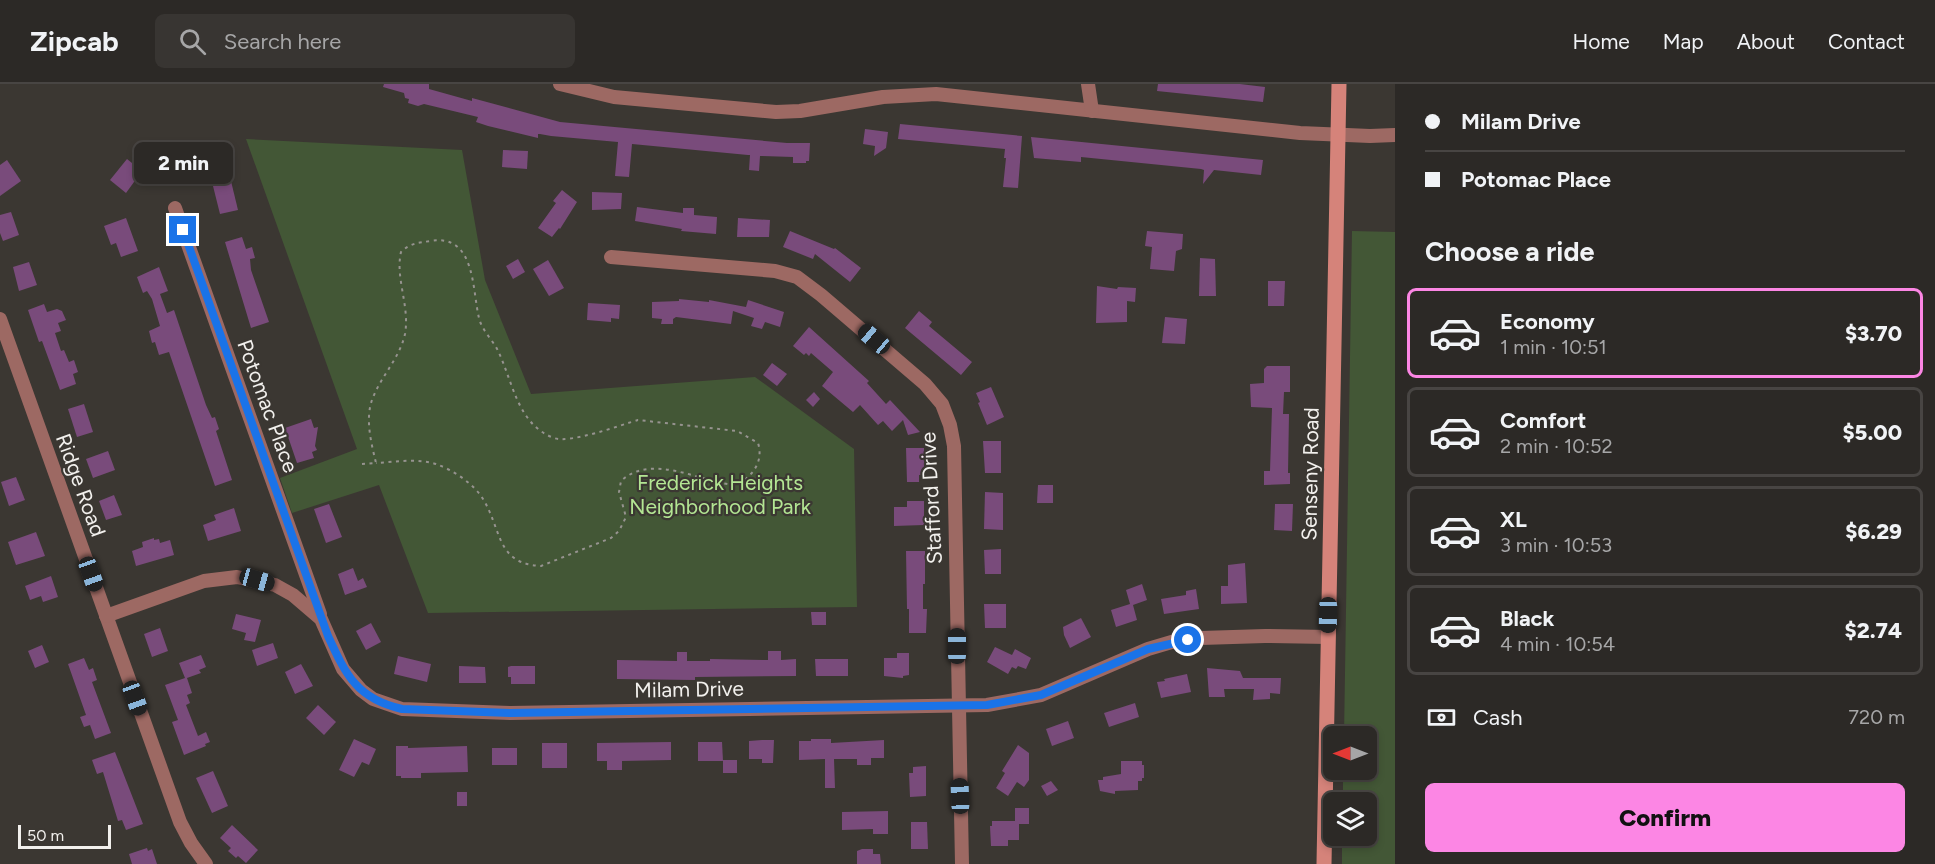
<!DOCTYPE html>
<meta charset="utf-8">
<style>
body{margin:0;font-family:Figtree,sans-serif;background:#383532;color:#f1f3f6;height:100vh;display:flex;flex-direction:column;font-size:22px;white-space:nowrap}
*{box-sizing:border-box;margin:0}
p{font-size:20px;color:#a6a6a7}
.icon{flex:none;width:33px;height:33px;fill:none;stroke:currentColor;stroke-width:2;stroke-linecap:round;stroke-linejoin:round}
.map{position:relative;flex:1;overflow:hidden}
.sheet{display:flex;flex-direction:column;background:#2c2926;width:540px}
.sheet>*{flex:none}
.banner{display:grid;align-content:center;height:132px;padding:0 30px;background:#2c2926}
.needle{width:39px;rotate:270deg}
.fabs{position:absolute;left:1323px;top:642px;display:grid;gap:12px}
.fabs a{display:grid;place-items:center;width:54px;height:54px;border-radius:9px;background:#2c2926;box-shadow:0 3px 9px #0003,0 0 0 2px #484543;font-size:30px}
.scale{position:absolute;left:18px;bottom:15px;width:93px;box-sizing:border-box;padding-left:6px;border:3px solid #f2f0ed;border-top:0;font-size:16px;line-height:21px;white-space:nowrap;color:#f2f0ed;-webkit-text-stroke:4px #3b3732;paint-order:stroke}
.end{position:absolute;width:27px;height:27px;margin:-14px;border:8px solid #1a73e8;background:#fff;box-shadow:0 0 0 3px #fff}
.from{border-radius:50%}
.bubble{position:absolute;height:42px;border-radius:9px;background:#2c2926;box-shadow:0 3px 9px #0003,0 0 0 2px #484543;font-size:20px;font-weight:800;line-height:42px;text-align:center}
.car{position:absolute;width:18px;height:36px;margin:-18px -9px;border-radius:8px;box-shadow:0 0 4px 2px #0007;background:linear-gradient(#222 24%,#8ab4d8 0 40%,#222 0 76%,#8ab4d8 0 86%,#222 0)}
.banner b{display:flex;align-items:center;gap:21px;height:57px;font-size:22px}
.banner b+b{border-top:2px solid #484543}
.banner i{width:15px;height:15px;background:#f1f3f6}
ul{padding:0;list-style:none}
li{display:flex;align-items:center;gap:18px;height:90px;margin:0 12px 9px;padding:0 18px;border:3px solid #484543;border-radius:9px}
li div{flex:1}
li b{display:block;font-size:22px}
li em{font-style:normal;font-weight:800}
li.active{border-color:#fc86e4}
li>.icon{width:54px;height:54px;stroke-width:1.5}
h2{padding:0 30px;font-size:27px;line-height:72px}
.pay{display:flex;align-items:center;gap:15px;height:66px;padding:0 30px;font-size:22px}
.pay p{margin-inline-start:auto}
.action{display:flex;gap:12px;margin-top:auto;padding:12px 30px}
.action a{flex:1;height:69px;border-radius:9px;background:#fc86e4;color:#111;font-size:24px;font-weight:800;line-height:69px;text-align:center}
header{display:flex;align-items:center;gap:36px;box-sizing:border-box;height:84px;padding:0 30px;background:#2c2926;border-bottom:2px solid #484543}
header strong{font-size:28px}
nav{display:flex;gap:33px;margin-inline-start:auto;font-size:21px}
.search{width:420px;height:54px;background:#383532;display:flex;align-items:center;gap:15px;box-sizing:border-box;padding:0 21px;border-radius:9px;color:#a6a6a7;font-size:22px}
main{display:flex;flex:1;min-height:0}
.map>svg:first-child{display:block}
</style>
<header>
<strong>Zipcab</strong>
<div class="search"><svg class="icon" aria-label="search" viewBox="0 0 24 24"><circle cx="10" cy="10" r="6"/><path d="M15 15l6 6"/></svg>Search here</div>
<nav><a>Home</a><a>Map</a><a>About</a><a>Contact</a></nav>
</header>
<main>
<div class="map">
<svg width="1395" height="780" viewBox="0 0 1395 780">
<rect width="100%" height="100%" fill="#3b3732"/>
<g fill="#435736">
<path d="M246,55L462,66L485,196L531,310L755,293L854,365L857,523L428,529L379,401L292,429L280,394L357,365Z"/>
<path d="M1352,147L1395,148V780H1342V752H1366V718H1343V686H1366V652H1344Z"/>
</g>
<g fill="#794b7b">
<path d="M384,0H429V5L472,17V14L560,38L787,59H810L809,77H806V79H793V73L760,72L759,87L749,86L750,71H748L632,60L629,93L615,92L618,58L551,52L540,50H538V54L488,42L476,38L478,33L424,20L418,22L408,19L409,15L405,14L404,9L383,3Z"/>
<path d="M1158,0H1240L1265,3L1263,18L1157,7Z"/>
<path d="M900,40L1022,52L1018,104L1003,103L1006,74H1004L1005,65L898,55Z"/>
<path d="M865,45L888,48L886,64L874,72L875,62L863,60Z"/>
<path d="M1031,53L1263,76L1261,91L1214,86L1203,100L1204,86L1201,85L1081,73V78L1034,74Z"/>
<path d="M167,62L202,65L200,85L166,81Z"/>
<path d="M503,66L528,67L527,85L502,83Z"/>
<path d="M127,75L142,87L126,109L110,96Z"/>
<path d="M7,76L21,97L0,112V81Z"/>
<path d="M230,93L238,126L220,130L212,98Z"/>
<path d="M562,106L577,118L560,145L559,144L552,153L538,144L556,119L553,117Z"/>
<path d="M592,108L622,109L621,125L592,126Z"/>
<path d="M637,123L683,129V124H694V131L717,133L716,150L681,147L682,145L635,137Z"/>
<path d="M11,128L19,151L3,157L0,149V131Z"/>
<path d="M126,134L138,167L121,173L116,159L111,161L104,142Z"/>
<path d="M738,134L770,136L769,153H737Z"/>
<path d="M790,147L834,165L835,164L861,184L850,198L815,170L813,175L783,163Z"/>
<path d="M1147,147L1183,150L1182,165L1176,167L1174,187L1150,185L1152,163L1145,162Z"/>
<path d="M242,153L246,165L252,163L255,174L250,175L251,186L269,238L251,244L225,158Z"/>
<path d="M1200,174L1215,175L1216,212H1199Z"/>
<path d="M518,175L525,188L513,195L506,182Z"/>
<path d="M548,176L564,204L549,212L533,185Z"/>
<path d="M29,178L37,201L19,207L13,183Z"/>
<path d="M159,183L168,207L160,210L167,229L174,226L206,321L212,334L215,333L219,345L216,347L232,396L215,402L169,268L159,271L155,258L152,259L149,247L160,242L152,215L147,207L143,209L137,193Z"/>
<path d="M1268,197H1285L1284,222H1268Z"/>
<path d="M1097,202L1117,205L1118,203L1136,204L1135,218L1127,217V238L1096,239Z"/>
<path d="M679,215L709,218V216L746,223L748,216L784,228L780,243L765,238L762,245L751,242L754,234L733,227L731,240L676,233L673,235V240H661L662,235L652,234V218L679,217Z"/>
<path d="M588,219L620,221L619,235L611,234V238L587,236Z"/>
<path d="M44,220L47,228L57,225L62,227L66,236L58,239L61,247L55,249L61,267L64,266L69,278L74,276L78,288L73,290L76,300L60,306L42,257L39,258L28,226Z"/>
<path d="M919,227L932,238L929,242L972,278L961,291L905,244Z"/>
<path d="M1165,233L1187,235L1185,260L1162,259Z"/>
<path d="M809,243L869,297L867,299L886,320L890,316L920,348L908,351L903,336L892,347L883,337L878,341L860,321L853,328L822,302L833,288L811,269L809,272L806,269L804,271L793,262Z"/>
<path d="M772,279L787,290L777,302L763,291Z"/>
<path d="M1267,282H1290V308H1284L1283,330H1289L1288,389H1290V400L1264,401V387H1270L1272,324L1251,323L1250,300L1264,299V285Z"/>
<path d="M991,303L1004,333L987,341L978,319L980,318L976,309Z"/>
<path d="M814,308L820,315L813,323L806,316Z"/>
<path d="M84,320L93,348L77,353L68,325Z"/>
<path d="M311,335L314,344L318,343L315,362L317,366L312,368L314,374L297,379L285,344Z"/>
<path d="M983,357H1001V389H985Z"/>
<path d="M906,364H924V385L923,391H919V398H907Z"/>
<path d="M108,367L115,386L93,394L86,375Z"/>
<path d="M16,393L25,416L9,422L1,398Z"/>
<path d="M1038,401H1053V419H1037Z"/>
<path d="M985,408L1003,409V446L984,445Z"/>
<path d="M114,411L122,431L106,436L99,417Z"/>
<path d="M907,417H924V441L894,442V423H907Z"/>
<path d="M329,420L342,453L326,459L314,425Z"/>
<path d="M1275,420H1293L1292,447L1274,446Z"/>
<path d="M234,424L241,447L208,457L203,441L216,436L214,431Z"/>
<path d="M36,448L45,472L16,481L8,458Z"/>
<path d="M154,454V456L159,455L160,459L170,456L174,471L136,482L132,467L143,463L142,458Z"/>
<path d="M1001,465V490H985L984,466Z"/>
<path d="M906,467H925V500H923V525H927L926,549H909V525H907Z"/>
<path d="M1245,479L1247,519L1221,520V502H1228V481Z"/>
<path d="M353,484L358,497L363,494L367,503L345,511L338,490Z"/>
<path d="M51,492L58,513L43,518L41,512L30,516L25,502Z"/>
<path d="M1142,500L1147,516L1133,521L1137,536L1116,543L1111,526L1130,520L1126,506Z"/>
<path d="M1196,505L1199,525L1164,530L1161,515L1186,511V507Z"/>
<path d="M984,520H1006V544H985Z"/>
<path d="M811,528H826V541H812Z"/>
<path d="M236,530L261,536L255,558L244,556L246,549L232,545Z"/>
<path d="M1081,534L1091,553L1070,564L1064,551L1063,543Z"/>
<path d="M371,539L381,558L366,566L356,547Z"/>
<path d="M160,544L168,567L152,573L144,550Z"/>
<path d="M273,559L278,574L257,582L252,566Z"/>
<path d="M42,561L49,578L35,584L28,567Z"/>
<path d="M995,563L1012,571L1015,565L1031,574L1026,585L1018,582L1016,585L1012,583L1008,590L987,578Z"/>
<path d="M768,567H781V576L796,575V592L695,593V596L617,595V576L677,577V568H687V577H710V575L768,576Z"/>
<path d="M897,569H909V591L903,592V594L884,592V574H897Z"/>
<path d="M201,571L206,583L199,586L201,589L187,594L192,609L187,611L190,619L186,621L198,652L206,648L210,658L205,660L206,662L184,671L172,638L178,636L165,601L185,594L179,579Z"/>
<path d="M398,572L431,580L427,598L394,590Z"/>
<path d="M84,574L89,586L93,584L97,596L92,598L111,649L95,655L90,641L84,643L80,633L86,631L68,580Z"/>
<path d="M815,575H848V592H816Z"/>
<path d="M301,580L313,602L295,610L285,588Z"/>
<path d="M459,582L485,583L486,599H459Z"/>
<path d="M511,582H535V600H511V593H508V583Z"/>
<path d="M1207,584L1240,587L1243,594H1281L1280,610L1270,609V615L1253,616L1254,605H1224L1225,613H1209Z"/>
<path d="M1187,590L1191,608L1161,614L1157,598L1165,597L1164,595Z"/>
<path d="M1135,619L1139,633L1109,643L1104,629Z"/>
<path d="M318,621L336,638L324,651L306,634Z"/>
<path d="M1068,637L1074,654L1052,662L1046,645Z"/>
<path d="M354,655L376,665L369,681L362,678L354,693L339,686Z"/>
<path d="M811,655H831V659L884,656V674H871V681H857V675H834L835,704H825V675L799,676V657H811Z"/>
<path d="M762,656H774L773,679H762V675H749V657Z"/>
<path d="M671,658V676L622,677V686H607V677H597V659Z"/>
<path d="M698,658H722L723,677H698Z"/>
<rect x="542" y="659" width="25" height="25"/>
<path d="M1018,661L1029,669V696L1024,703L1017,698L1008,712L996,704L1005,689L1002,687Z"/>
<path d="M396,662H408V664L467,662L468,688L421,689V694H401V692H396Z"/>
<rect x="492" y="664" width="25" height="17"/>
<path d="M115,668L143,740L126,746L122,736L118,737L103,688L97,690L92,676Z"/>
<rect x="723" y="676" width="14" height="13"/>
<path d="M1121,677H1142V681H1144V694H1142V697H1138V706L1115,707V710L1100,707L1098,696H1103V693L1121,690Z"/>
<path d="M926,682V712L910,713L909,689H913V683Z"/>
<path d="M213,687L228,722L212,729L196,694Z"/>
<path d="M1051,697L1058,706L1047,712L1041,702Z"/>
<rect x="457" y="708" width="10" height="14"/>
<path d="M1015,724H1029V740H1019V756H1008V762H991L990,742H992V737H1015Z"/>
<path d="M888,727V750H873V745L842,746V728Z"/>
<path d="M911,738H927L928,765H911Z"/>
<path d="M232,741L258,766L246,779L238,772L236,774L228,767L231,764L220,754Z"/>
<path d="M147,764L148,767L152,765L157,780H132L129,770Z"/>
<path d="M862,765H873V770H880L881,780H857V767Z"/>
</g>
<g fill="none" stroke-linecap="round" stroke-linejoin="round">
<path stroke="#96938f" stroke-width="2" stroke-dasharray="3 4.5" stroke-linecap="butt" d="M362,380L376,379C371,358 364,332 374,311C383,290 400,273 405,250C410,222 395,194 401,168C410,159 418,159 430,157C476,149 472,206 479,234C482,247 494,257 499,269C513,299 518,341 554,354C569,360 621,341 638,336L737,347L758,359C764,378 752,393 736,401C702,399 652,368 621,397L619,408L626,433L619,447L611,454L541,482C496,480 502,446 483,415C474,400 453,386 436,380C418,374 395,378 376,379"/>
<g stroke="#9d6963" stroke-width="14">
<path d="M560,0L614,13L776,28L800,27L883,13L936,10L1300,49L1370,52L1395,51"/>
<path d="M1088,0L1092,27"/>
<path d="M175,124L320,530"/>
<path d="M611,173L775,187L797,193L821,211L925,300L942,320L950,341L954,362L962,780"/>
<path d="M0,235L180,738L191,759L206,780"/>
<path d="M106,532L204,497L237,493L275,501L293,511L321,535L343,585L361,606L373,615L402,625L510,629L987,621L1041,611L1148,565L1175,557L1201,554L1265,552L1328,553"/>
</g>
<path stroke="#d5837a" stroke-width="15" d="M1324,780L1339,0"/>
</g>
<g fill="none" stroke-linecap="round" stroke-linejoin="round">
<path stroke="#1a73e8" stroke-width="8" d="M183,146L328,552C346,591 357,615 402,625L510,629L987,621L1041,611L1148,565L1188,556"/>
</g>
<g text-anchor="middle" dominant-baseline="central" stroke-width="4.5" stroke-linejoin="round" paint-order="stroke">
<g font-size="21" fill="#f2f0ed" stroke="#3b3732">
<text transform="translate(268 322) rotate(70)">Potomac Place</text>
<text transform="translate(1310 390) rotate(-89)">Senseny Road</text>
<text transform="translate(81 401) rotate(70)">Ridge Road</text>
<text transform="translate(931 414) rotate(-93)">Stafford Drive</text>
<text transform="translate(689 605) rotate(-1)">Milam Drive</text>
</g>
<g font-size="21" fill="#b3e693" stroke="#3b3732">
<text x="720" y="398">Frederick Heights<tspan x="720" dy="24">Neighborhood Park</tspan></text>
</g>
</g>
</svg>
<div class="fabs">
<a><svg class="needle" viewBox="-14 -14 28 28"><path d="M0-13l5 13h-10z" fill="#e53935"/><path d="M0 13l5-13h-10z" fill="#a6a6a7"/></svg></a>
<a><svg class="icon" aria-label="layers" viewBox="0 0 24 24"><path d="M12 4l9 5-9 5-9-5zM3 14l9 5 9-5"/></svg></a>
</div>
<div class="scale">50 m</div>
<i class="end from" style="left:1188px;top:556px"></i>
<i class="end" style="left:183px;top:146px"></i>
<div class="bubble" style="left:134px;top:58px;width:99px">2 min</div>
<i class="car" style="left:874px;top:255px;rotate:310deg"></i>
<i class="car" style="left:91px;top:490px;rotate:160deg"></i>
<i class="car" style="left:257px;top:496px;rotate:106deg"></i>
<i class="car" style="left:1328px;top:531px;rotate:181deg"></i>
<i class="car" style="left:957px;top:562px;rotate:0deg"></i>
<i class="car" style="left:135px;top:614px;rotate:160deg"></i>
<i class="car" style="left:960px;top:712px;rotate:358deg"></i>
</div>
<section class="sheet">
<div class="banner">
<b><i class="from"></i>Milam Drive</b>
<b><i></i>Potomac Place</b>
</div>
<h2>Choose a ride</h2>
<ul>
<li class="active"><svg class="icon" aria-label="car" viewBox="0 0 24 24"><path d="M5 17H2v-5l4-1 3-4h7l3 4 3 1v5h-3M9 17h6M6 11h13"/><circle cx="7" cy="17" r="2"/><circle cx="17" cy="17" r="2"/></svg><div><b>Economy</b><p>1 min · 10:51</p></div><em>$3.70</em></li>
<li><svg class="icon" aria-label="car" viewBox="0 0 24 24"><path d="M5 17H2v-5l4-1 3-4h7l3 4 3 1v5h-3M9 17h6M6 11h13"/><circle cx="7" cy="17" r="2"/><circle cx="17" cy="17" r="2"/></svg><div><b>Comfort</b><p>2 min · 10:52</p></div><em>$5.00</em></li>
<li><svg class="icon" aria-label="car" viewBox="0 0 24 24"><path d="M5 17H2v-5l4-1 3-4h7l3 4 3 1v5h-3M9 17h6M6 11h13"/><circle cx="7" cy="17" r="2"/><circle cx="17" cy="17" r="2"/></svg><div><b>XL</b><p>3 min · 10:53</p></div><em>$6.29</em></li>
<li><svg class="icon" aria-label="car" viewBox="0 0 24 24"><path d="M5 17H2v-5l4-1 3-4h7l3 4 3 1v5h-3M9 17h6M6 11h13"/><circle cx="7" cy="17" r="2"/><circle cx="17" cy="17" r="2"/></svg><div><b>Black</b><p>4 min · 10:54</p></div><em>$2.74</em></li>
</ul>
<div class="pay"><svg class="icon" aria-label="cash" viewBox="0 0 24 24"><path d="M3 7h18v10H3z"/><circle cx="12" cy="12" r="2"/></svg>Cash<p>720 m</p></div>
<div class="action"><a>Confirm</a></div>
</section>
</main>
